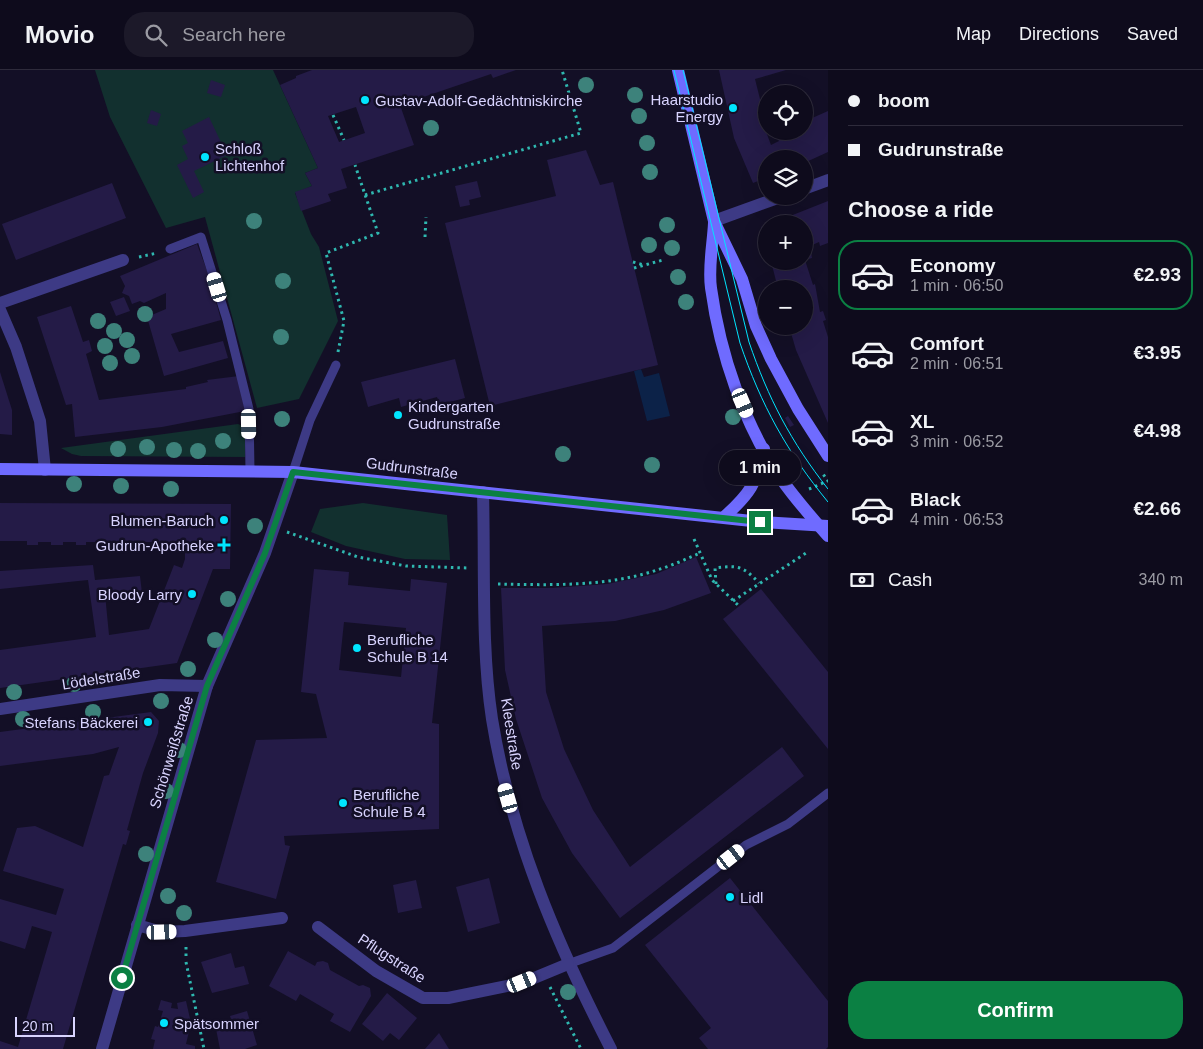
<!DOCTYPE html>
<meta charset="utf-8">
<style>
body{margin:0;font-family:Helvetica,sans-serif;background:#1c1929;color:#f1f3f6;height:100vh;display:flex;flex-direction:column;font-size:19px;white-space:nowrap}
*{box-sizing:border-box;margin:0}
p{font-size:16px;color:#9b9ba3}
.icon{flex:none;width:28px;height:28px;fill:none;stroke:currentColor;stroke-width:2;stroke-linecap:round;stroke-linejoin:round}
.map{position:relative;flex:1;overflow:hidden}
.drawer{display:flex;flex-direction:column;background:#0e0b1c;width:375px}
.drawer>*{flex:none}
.top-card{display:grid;align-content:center;height:110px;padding:0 20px;background:#0e0b1c}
.buttons{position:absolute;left:758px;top:15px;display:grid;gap:10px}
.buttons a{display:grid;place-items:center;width:55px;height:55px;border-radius:50%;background:#0e0b1c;box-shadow:0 5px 20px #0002,0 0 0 1px #2e2b3b;font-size:25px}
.scale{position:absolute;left:15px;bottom:12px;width:60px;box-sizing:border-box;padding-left:5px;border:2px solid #d9d4ff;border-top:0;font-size:14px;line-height:18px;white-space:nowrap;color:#d9d4ff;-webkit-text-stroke:4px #130f26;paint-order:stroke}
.end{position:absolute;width:22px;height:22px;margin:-11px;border:6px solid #0b8043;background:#fff;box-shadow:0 0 0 2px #fff}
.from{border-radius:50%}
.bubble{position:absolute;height:35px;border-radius:18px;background:#0e0b1c;box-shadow:0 5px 20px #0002,0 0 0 1px #2e2b3b;font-size:16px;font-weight:700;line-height:35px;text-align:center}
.car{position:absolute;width:15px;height:30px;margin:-15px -8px;border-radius:6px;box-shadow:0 0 4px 1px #0007;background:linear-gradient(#fff 24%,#345 0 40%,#fff 0 76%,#345 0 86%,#fff 0)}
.top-card b{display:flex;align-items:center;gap:18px;height:48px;font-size:19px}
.top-card b+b{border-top:1px solid #2e2b3b}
.top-card i{width:12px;height:12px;background:#f1f3f6}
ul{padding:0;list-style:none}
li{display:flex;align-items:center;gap:15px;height:70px;margin:0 10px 8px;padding:0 10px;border:2px solid transparent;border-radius:20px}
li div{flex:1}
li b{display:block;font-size:19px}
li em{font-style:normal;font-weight:700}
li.selected{border-color:#0b8043}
li>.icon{width:45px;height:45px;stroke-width:1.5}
h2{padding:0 20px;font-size:22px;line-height:60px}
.pay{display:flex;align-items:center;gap:12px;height:55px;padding:0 20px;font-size:19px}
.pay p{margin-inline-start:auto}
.primary-button{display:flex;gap:10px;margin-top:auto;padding:10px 20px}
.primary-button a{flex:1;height:58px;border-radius:20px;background:#0b8043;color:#fff;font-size:20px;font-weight:700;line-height:58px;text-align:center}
header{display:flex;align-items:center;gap:30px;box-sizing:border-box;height:70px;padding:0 25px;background:#0e0b1c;border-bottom:1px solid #2e2b3b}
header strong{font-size:24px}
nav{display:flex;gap:28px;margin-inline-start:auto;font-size:18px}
.search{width:350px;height:45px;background:#1c1929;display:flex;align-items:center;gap:12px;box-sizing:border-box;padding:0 18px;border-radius:20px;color:#9b9ba3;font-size:19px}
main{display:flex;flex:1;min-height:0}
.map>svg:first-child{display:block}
</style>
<header>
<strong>Movio</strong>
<div class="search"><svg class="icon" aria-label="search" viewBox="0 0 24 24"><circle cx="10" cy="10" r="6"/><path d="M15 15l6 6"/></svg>Search here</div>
<nav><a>Map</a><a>Directions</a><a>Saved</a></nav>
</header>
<main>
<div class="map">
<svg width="828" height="979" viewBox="0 0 828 979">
<rect width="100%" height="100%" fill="#130f26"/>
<g fill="#12302f">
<path d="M95,0H273L318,98L305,103L312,116L295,123L311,164L319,177L338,251L299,329L257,338L205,147L166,158L110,47Z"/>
<path d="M238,354L245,357V387L81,386L72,384L61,378Z"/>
<path d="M363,433L447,445L450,490L405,489L346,476L311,462L320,439Z"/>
</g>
<path fill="#0c2248" d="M641,299L644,307L659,303L670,346L647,351L634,301Z"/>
<g fill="#241b47" fill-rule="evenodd">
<path d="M312,0H516L493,8L491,4L400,35L414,75L341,99L347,118L328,124L331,131L301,141L295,122L312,116L305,103L318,98L280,15L296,8V6ZM356,37L365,63L339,72L328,46Z"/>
<path d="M719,0H786L755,9L764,45L761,48L771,75L779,71L777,68L788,61H804V56L811,53L810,49L828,41V82L804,93V89H766V108L753,113L734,68Z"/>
<path d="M211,10L225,15L221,27L207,23Z"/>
<path d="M151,40L161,44L157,56L147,53Z"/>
<path d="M209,47L227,85L194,101L204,122L193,128L177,95L188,89L182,76L188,73L182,61Z"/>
<path d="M586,80L600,115L613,112L658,295L490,336L445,153L556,126L547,90Z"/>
<path d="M251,90L261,94L257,104L247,100Z"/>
<path d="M477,111L481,127L469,130L470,135L460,137L455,116Z"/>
<path d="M112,113L126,148L16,190L2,154Z"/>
<path d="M828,131V173L820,176L819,172L810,176L808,171L804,172V154H770Z"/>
<path d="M766,155V174L761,157Z"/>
<path d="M197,174L209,206L221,250L171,264L179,282L223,271L228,288L164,306L147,247L166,239V223L144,233L140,231L132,234L129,226L122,223L125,216L120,206Z"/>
<path d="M811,182L812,188L805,190L813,215L815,214L820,242L823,241L826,250L823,251L828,267V353L796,280L789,256H804V219H778L771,191H804V184Z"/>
<path d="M124,227L130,241L116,246L110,232Z"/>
<path d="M71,236L83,272L89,270L92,281L86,284L99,330L186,319V317L208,312L207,310L239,306L245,341L162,357L75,367L72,334L66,335L37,247Z"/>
<path d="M455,289L465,328L439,335L437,327L401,337L399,328L368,337L361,312Z"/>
<path d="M0,302L12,340V365L0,364Z"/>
<path d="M788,346L794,355L790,357L785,348Z"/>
<path d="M780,380L786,390L782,392L776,382Z"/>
<path d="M0,433L231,434L230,499H213L177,593L0,618V580L96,567L88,510L0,519V501L93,495L95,510L140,506L142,523L132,525L131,521L105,524L109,565L149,559L174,495L182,498L185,489V472H110V476H100V472H86V475H76V472H63V475H51V472H38V475H27V471H0Z"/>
<path d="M696,487L711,523L664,540L615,551L542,556L546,622L564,679L593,740L630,797L782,677L804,706L620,848L572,783L542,728L516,649L505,600L501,518H552L607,514L656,504Z"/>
<path d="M314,499L349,502L348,515L410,521L411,509L447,513L432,653L439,654V759L284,766L285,775L290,776L276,829L216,812L256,670L327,668L316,624L301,622ZM344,552L406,558L401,607L339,600Z"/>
<path d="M761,519L828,602V679L723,549Z"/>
<path d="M151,642L159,651L158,663L143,703L127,760L130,761L126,775L123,774L63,979H0V971L18,977L52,862L32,856L25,879L0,871V829L56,845L64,819L3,801L17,758L35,756L83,777L104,706L109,705L119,677L93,684L0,696V662Z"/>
<path d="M489,808L500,853L468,862L456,817Z"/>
<path d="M730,808L828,931V977L826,979H708L699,968L711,958L645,875Z"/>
<path d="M416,810L422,838L398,843L393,815Z"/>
<path d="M288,881L315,896L317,892L323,891L328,893L330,900L359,916L363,915L370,918L371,926L350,962L330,951L334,944L300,924L296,931L269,916Z"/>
<path d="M231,883L235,898L244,896L249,914L212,923L201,892Z"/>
<path d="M387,923L417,948L399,970L390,963L383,971L362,954Z"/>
<path d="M161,930L172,933L171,938L178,939L177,933L186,931L191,953L186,974L195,976V979H153L155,970L151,969L155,956L158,957L163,941L158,940Z"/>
<path d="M247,941L257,975L245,979H220L215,954L231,949L230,946Z"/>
<path d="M439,963L449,979H425Z"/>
</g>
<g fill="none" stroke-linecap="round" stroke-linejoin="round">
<g stroke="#2fb8b0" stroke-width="3" stroke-dasharray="2.5 4" stroke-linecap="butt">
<path d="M333,45L344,70"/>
<path d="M365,125L581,63L562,0"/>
<path d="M425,167L426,147"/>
<path d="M139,187L157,183"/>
<path d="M633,192L644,195"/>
<path d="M634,198L663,190"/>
<path d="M338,282L344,251L326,183L378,163L355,95"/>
<path d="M809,419L828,411L823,404"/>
<path d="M287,462L358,487L406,496L468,498"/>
<path d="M694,469L712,510L739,536"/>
<path d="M498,514C550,515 607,517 657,500C671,496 686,489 700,483"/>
<path d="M716,514L715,498C738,495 743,496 759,513"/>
<path d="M733,531L806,483"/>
<path d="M186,877V890"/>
<path d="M186,892L204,979"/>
<path d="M550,917L581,979"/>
</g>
<g stroke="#3d3a85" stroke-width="9">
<path d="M170,179L201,167L227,250L249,339L250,401"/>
<path d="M293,402L310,350L336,295"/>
<path d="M568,894L613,878L746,775L788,754L828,723"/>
</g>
<g stroke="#3d3a85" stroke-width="12">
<path d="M804,119L828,110"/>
<path d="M714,151L783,126"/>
<path d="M0,233L123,190"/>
<path d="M0,240L16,277L40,351L45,400"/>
<path d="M483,422C485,496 481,577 492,649C511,767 557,874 611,979"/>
<path d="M0,639L160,615L207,616"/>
<path d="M137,855L162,862L185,861L282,848"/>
<path d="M318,857L376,901L423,928H448L522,913L568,894"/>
<path d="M102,979L207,616L265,483L293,402"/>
</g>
<g stroke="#6f6bff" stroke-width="12">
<path d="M678,0L714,151L742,209L756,256L771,289L798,339L828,386"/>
<path d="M714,153C713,174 708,197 711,218C720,284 744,355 782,410C796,430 812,448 828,466"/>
<path d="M0,399L293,402L761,452L828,456"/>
<path d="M724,447C749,425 758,412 764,379"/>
</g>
<g stroke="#00e5ff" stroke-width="1">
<path d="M674,0L740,273C761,335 787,382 828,432"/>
<path d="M683,0L749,272C768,328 791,372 828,419"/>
</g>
</g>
<g fill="#3d827b">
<circle cx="586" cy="15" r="8"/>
<circle cx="635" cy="25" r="8"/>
<circle cx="639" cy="46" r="8"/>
<circle cx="431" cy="58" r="8"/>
<circle cx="647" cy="73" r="8"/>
<circle cx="650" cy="102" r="8"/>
<circle cx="254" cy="151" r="8"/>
<circle cx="667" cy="155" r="8"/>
<circle cx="649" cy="175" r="8"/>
<circle cx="672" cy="178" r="8"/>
<circle cx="678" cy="207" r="8"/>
<circle cx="283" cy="211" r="8"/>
<circle cx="686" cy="232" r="8"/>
<circle cx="145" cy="244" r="8"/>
<circle cx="98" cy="251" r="8"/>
<circle cx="114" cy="261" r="8"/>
<circle cx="281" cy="267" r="8"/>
<circle cx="127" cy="270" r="8"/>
<circle cx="105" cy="276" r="8"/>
<circle cx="132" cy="286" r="8"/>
<circle cx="110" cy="293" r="8"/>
<circle cx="733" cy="347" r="8"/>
<circle cx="282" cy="349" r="8"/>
<circle cx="223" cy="371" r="8"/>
<circle cx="147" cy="377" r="8"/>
<circle cx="118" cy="379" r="8"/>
<circle cx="174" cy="380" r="8"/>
<circle cx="198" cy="381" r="8"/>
<circle cx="563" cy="384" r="8"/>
<circle cx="652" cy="395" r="8"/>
<circle cx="74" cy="414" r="8"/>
<circle cx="121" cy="416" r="8"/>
<circle cx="171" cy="419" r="8"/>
<circle cx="255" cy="456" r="8"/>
<circle cx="228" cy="529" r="8"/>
<circle cx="215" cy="570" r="8"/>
<circle cx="188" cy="599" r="8"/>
<circle cx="74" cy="614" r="8"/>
<circle cx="14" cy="622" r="8"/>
<circle cx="161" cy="631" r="8"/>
<circle cx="93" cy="642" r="8"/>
<circle cx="23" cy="649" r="8"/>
<circle cx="179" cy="680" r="8"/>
<circle cx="166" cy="721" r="8"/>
<circle cx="146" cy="784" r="8"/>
<circle cx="168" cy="826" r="8"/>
<circle cx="184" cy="843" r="8"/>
<circle cx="568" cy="922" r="8"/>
</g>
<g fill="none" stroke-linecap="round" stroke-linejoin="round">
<path stroke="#0b8043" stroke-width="6" d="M122,908L207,616L265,483L293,402L760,452"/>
</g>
<g fill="#00e5ff" stroke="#130f26" stroke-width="2">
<circle cx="365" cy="30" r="5"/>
<circle cx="733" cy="38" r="5"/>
<circle cx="205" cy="87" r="5"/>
<circle cx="398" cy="345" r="5"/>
<circle cx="224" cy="450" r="5"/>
<path d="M221.5 467.5h5v5h5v5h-5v5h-5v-5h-5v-5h5z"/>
<circle cx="192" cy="524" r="5"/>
<circle cx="357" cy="578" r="5"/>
<circle cx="148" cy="652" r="5"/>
<circle cx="343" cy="733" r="5"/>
<circle cx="730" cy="827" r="5"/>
<circle cx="164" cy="953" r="5"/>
</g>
<g text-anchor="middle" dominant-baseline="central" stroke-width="5" stroke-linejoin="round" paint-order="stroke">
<g font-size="15" fill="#d9d4ff" stroke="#130f26" text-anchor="start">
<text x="723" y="29" text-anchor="end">Haarstudio<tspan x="723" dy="17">Energy</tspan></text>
<text x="375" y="30">Gustav-Adolf-Gedächtniskirche</text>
<text x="215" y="78">Schloß<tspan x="215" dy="17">Lichtenhof</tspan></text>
<text x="408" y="336">Kindergarten<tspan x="408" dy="17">Gudrunstraße</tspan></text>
<text x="214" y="450" text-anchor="end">Blumen-Baruch</text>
<text x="214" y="475" text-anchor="end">Gudrun-Apotheke</text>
<text x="182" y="524" text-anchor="end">Bloody Larry</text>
<text x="367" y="569">Berufliche<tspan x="367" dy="17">Schule B 14</tspan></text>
<text x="138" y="652" text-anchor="end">Stefans Bäckerei</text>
<text x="353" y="724">Berufliche<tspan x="353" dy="17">Schule B 4</tspan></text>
<text x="740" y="827">Lidl</text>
<text x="174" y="953">Spätsommer</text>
</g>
<g font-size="15" fill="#d9d4ff" stroke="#130f26">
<text transform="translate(412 398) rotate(7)">Gudrunstraße</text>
<text transform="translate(101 608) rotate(-9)">Lödelstraße</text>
<text transform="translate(512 664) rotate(81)">Kleestraße</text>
<text transform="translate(171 682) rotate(-73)">Schönweißstraße</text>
<text transform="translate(392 888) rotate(33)">Pflugstraße</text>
</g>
</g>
</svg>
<div class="buttons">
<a><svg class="icon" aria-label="locate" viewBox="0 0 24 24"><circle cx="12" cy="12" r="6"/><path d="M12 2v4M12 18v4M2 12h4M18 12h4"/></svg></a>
<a><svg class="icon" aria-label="layers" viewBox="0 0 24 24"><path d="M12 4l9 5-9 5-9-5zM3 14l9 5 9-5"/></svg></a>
<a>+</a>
<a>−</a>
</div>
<div class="scale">20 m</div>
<i class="end from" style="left:122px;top:908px"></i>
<i class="end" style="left:760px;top:452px"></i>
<div class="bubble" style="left:719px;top:380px;width:82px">1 min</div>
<i class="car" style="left:217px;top:217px;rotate:343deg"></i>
<i class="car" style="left:743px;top:333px;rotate:157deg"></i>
<i class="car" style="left:249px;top:354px;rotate:179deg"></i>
<i class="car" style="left:508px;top:728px;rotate:344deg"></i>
<i class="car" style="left:731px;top:787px;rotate:52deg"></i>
<i class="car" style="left:162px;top:862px;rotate:88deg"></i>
<i class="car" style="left:522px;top:912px;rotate:68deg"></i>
</div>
<section class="drawer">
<div class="top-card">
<b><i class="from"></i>boom</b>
<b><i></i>Gudrunstraße</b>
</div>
<h2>Choose a ride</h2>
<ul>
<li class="selected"><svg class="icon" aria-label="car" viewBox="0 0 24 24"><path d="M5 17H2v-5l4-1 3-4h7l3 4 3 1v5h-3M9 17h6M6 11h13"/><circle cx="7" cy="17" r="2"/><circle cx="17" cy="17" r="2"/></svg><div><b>Economy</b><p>1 min · 06:50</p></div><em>€2.93</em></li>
<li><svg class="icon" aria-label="car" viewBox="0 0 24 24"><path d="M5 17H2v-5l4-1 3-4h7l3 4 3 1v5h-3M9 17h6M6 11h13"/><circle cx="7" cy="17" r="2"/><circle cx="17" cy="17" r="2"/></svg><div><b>Comfort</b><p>2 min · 06:51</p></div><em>€3.95</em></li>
<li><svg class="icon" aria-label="car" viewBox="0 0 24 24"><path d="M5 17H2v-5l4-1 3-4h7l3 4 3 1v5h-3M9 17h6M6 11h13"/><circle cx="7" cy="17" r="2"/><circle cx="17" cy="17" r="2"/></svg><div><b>XL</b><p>3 min · 06:52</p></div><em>€4.98</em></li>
<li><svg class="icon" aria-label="car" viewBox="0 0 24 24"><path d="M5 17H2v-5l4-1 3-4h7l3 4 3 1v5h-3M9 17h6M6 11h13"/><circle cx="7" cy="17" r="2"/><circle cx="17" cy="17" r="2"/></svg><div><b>Black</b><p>4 min · 06:53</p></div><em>€2.66</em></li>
</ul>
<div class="pay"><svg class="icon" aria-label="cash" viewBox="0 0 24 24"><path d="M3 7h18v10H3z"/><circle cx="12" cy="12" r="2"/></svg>Cash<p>340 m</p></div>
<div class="primary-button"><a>Confirm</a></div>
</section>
</main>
